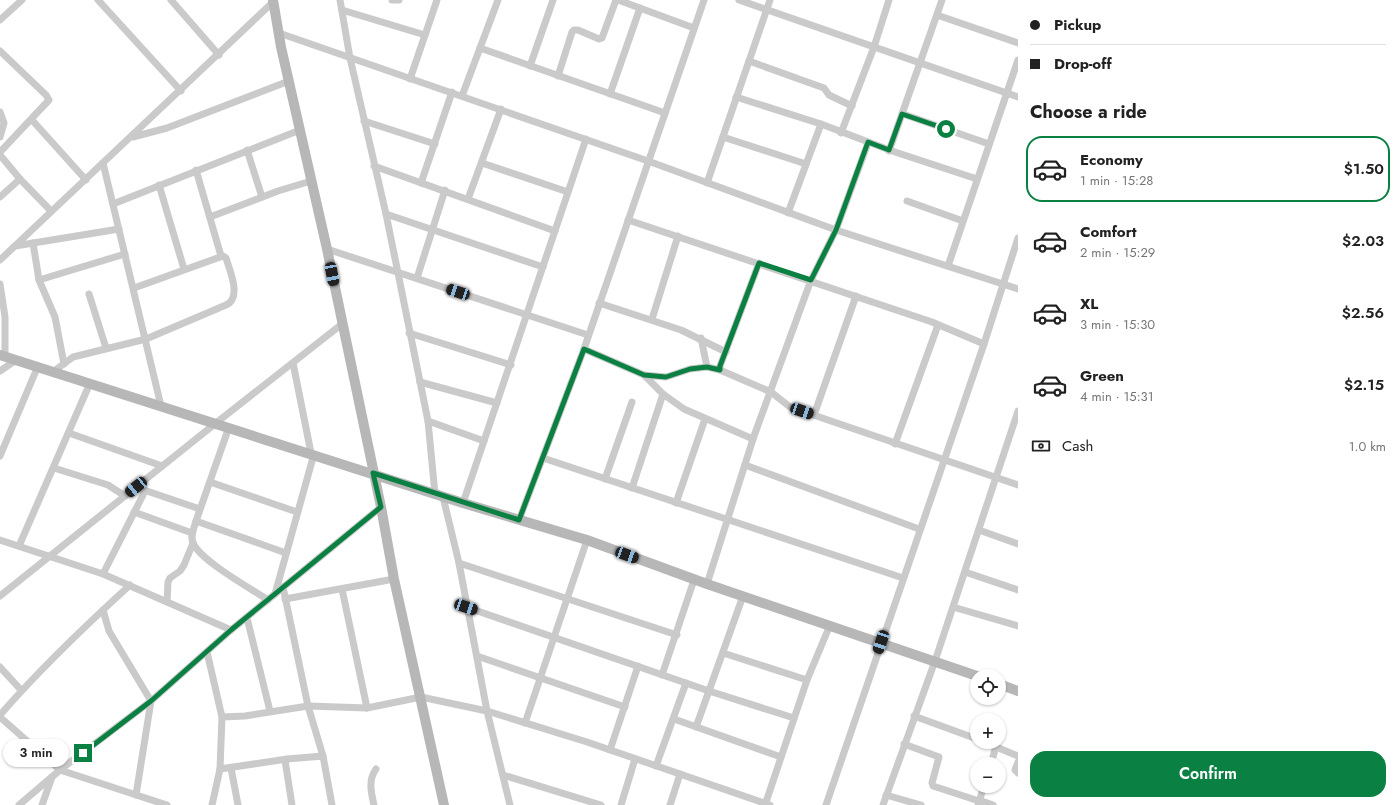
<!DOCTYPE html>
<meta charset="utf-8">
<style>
body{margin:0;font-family:Jost,sans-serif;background:#f6f6f6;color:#222;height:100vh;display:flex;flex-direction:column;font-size:15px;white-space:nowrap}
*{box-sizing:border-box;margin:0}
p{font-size:13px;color:#767676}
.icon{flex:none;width:22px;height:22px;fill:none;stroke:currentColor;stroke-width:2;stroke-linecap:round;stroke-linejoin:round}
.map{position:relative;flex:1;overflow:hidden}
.drawer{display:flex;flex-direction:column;background:#fff;width:380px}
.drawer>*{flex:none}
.top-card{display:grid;align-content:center;height:88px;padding:0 12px;background:#fff}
.buttons{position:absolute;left:970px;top:669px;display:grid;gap:8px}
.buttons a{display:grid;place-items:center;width:36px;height:36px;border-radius:50%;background:#fff;box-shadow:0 1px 3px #0004;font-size:20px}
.end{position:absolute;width:18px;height:18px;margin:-9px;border:5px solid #0b8043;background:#fff;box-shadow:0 0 0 2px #fff}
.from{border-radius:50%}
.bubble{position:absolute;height:28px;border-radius:14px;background:#fff;box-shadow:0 1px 3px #0004;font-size:13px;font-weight:600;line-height:28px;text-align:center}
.car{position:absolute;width:12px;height:24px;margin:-12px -6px;border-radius:5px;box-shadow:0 0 3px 1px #0007;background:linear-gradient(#222 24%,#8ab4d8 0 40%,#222 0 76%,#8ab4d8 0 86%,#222 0)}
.top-card b{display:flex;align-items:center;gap:14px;height:38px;font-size:15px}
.top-card b+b{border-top:1px solid #e0e0e0}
.top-card i{width:10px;height:10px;background:#222}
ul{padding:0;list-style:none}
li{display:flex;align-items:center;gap:12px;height:66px;margin:0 8px 6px;padding:0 4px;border:2px solid transparent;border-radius:16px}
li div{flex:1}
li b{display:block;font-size:15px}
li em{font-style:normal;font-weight:600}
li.on{border-color:#0b8043}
li>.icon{width:36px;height:36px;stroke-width:1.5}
h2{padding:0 12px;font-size:18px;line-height:48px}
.pay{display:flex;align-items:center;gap:10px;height:44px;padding:0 12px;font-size:15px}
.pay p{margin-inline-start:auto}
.button{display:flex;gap:8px;margin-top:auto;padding:8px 12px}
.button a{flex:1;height:46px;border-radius:16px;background:#0b8043;color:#fff;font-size:16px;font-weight:600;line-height:46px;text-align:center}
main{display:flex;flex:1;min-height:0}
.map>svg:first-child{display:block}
</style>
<main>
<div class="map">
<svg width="1018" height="805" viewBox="0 0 1018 805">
<rect width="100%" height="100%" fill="#fff"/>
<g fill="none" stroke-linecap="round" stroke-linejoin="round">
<g stroke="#cacaca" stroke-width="7">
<path d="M98,0L181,91"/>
<path d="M171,0L219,55"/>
<path d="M340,0L350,58L386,214L428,421L435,494"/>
<path d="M392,0H399"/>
<path d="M618,0L694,28"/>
<path d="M739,0L1018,97"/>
<path d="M342,10L425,35"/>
<path d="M937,15L1018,43"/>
<path d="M0,20L22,0"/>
<path d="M279,33L648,161L836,230L1018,289"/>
<path d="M480,48L665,113"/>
<path d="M0,51L46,95L49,100L0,152"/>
<path d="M749,61L824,88L829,95L852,106"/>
<path d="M530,66L553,0"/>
<path d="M558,76L572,32L574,30H578L599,39L602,38L616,0"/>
<path d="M410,79L437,0"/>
<path d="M610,94L640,8"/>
<path d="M462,96L498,0"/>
<path d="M736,97L821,124L892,151L977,179"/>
<path d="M0,112L4,123L0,137"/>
<path d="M903,114L989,144"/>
<path d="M32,120L86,180"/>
<path d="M364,121L435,144"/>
<path d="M841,133L874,47L889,0"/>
<path d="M133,137L167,128L289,81"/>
<path d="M723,137L806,164"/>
<path d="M247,150L262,197"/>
<path d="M889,151L942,0"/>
<path d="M0,155L20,179L51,211"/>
<path d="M103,163L161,406"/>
<path d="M482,163L568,192"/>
<path d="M374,166L555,231"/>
<path d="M196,170L221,256"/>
<path d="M421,183L452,92"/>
<path d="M707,183L770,0"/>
<path d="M159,185L184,269"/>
<path d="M0,197L20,179"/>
<path d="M468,199L501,109"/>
<path d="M907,201L963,221"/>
<path d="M113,204L300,130"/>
<path d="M788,213L821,124"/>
<path d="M386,214L543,267"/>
<path d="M210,217L278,191L311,181"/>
<path d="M628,220L932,322L984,344"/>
<path d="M33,243L39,280L55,317L64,364"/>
<path d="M15,246L119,229"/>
<path d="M327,249L588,335"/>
<path d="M0,260L273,2"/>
<path d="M948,266L1018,60"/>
<path d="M417,278L445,190"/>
<path d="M39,280L125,254"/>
<path d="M0,284L5,317V357"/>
<path d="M89,294L106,348"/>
<path d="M599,303L681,330L726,352"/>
<path d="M652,319L678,236"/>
<path d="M409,333L511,365"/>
<path d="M701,338L707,367"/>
<path d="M584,349L644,375L663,394L684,409L753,439"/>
<path d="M293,363L311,453"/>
<path d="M720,370V366L759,263"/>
<path d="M0,371L16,360"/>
<path d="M54,371L73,357L146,339L226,305C242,298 230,271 226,258L223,256L134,288"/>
<path d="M644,375L666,377L690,369L707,367L720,370L771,392L790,407L1018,485"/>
<path d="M420,382L497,403"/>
<path d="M814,415L856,296"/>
<path d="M428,421L484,441"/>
<path d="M229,427L196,521C194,528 190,536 193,543C201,561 250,588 268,600"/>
<path d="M69,433L162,466"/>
<path d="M895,444L938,325"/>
<path d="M0,456L38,366"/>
<path d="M543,458L903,578"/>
<path d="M745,465L919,529"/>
<path d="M54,468L108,485L125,496"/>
<path d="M605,479L632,402"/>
<path d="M210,482L297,512"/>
<path d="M632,488L663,394"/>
<path d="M141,489L200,509"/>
<path d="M443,497L459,563L487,711L510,805"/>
<path d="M463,503L586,139"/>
<path d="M676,503L705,419"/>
<path d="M134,512L192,533"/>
<path d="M519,520L584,349L704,0"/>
<path d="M196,521L286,553"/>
<path d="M979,530L1018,544"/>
<path d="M0,540L103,574L231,630"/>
<path d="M19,546L90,383"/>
<path d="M459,563L677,635"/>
<path d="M965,572L1018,590"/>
<path d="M103,574L145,491"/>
<path d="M707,584L754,436L811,280L836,230L868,143"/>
<path d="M283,587L308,706L323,756"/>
<path d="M342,589L367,708"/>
<path d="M275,594L314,454"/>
<path d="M0,596L216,423L342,324"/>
<path d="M285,599L394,579"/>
<path d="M167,602L168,582L170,578L180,571L184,565L193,543"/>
<path d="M466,607L709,691L794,718"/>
<path d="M953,607L1018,626"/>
<path d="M103,610L109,631L151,701L136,795"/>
<path d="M247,618L270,711"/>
<path d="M207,652L222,717L220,769L212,805"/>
<path d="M723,653L807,680"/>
<path d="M477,656L625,707"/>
<path d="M0,667L21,690"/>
<path d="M662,675L694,580"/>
<path d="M0,715C40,669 85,626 130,585"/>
<path d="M914,716L977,739"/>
<path d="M0,717L60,770L167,805"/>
<path d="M222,717L245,716L308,706L367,708L421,697L487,711L587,742L770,805"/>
<path d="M674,719L781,757"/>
<path d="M525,723L587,540"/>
<path d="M696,727L743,596"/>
<path d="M984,742L1018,756"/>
<path d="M904,744L939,757L932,783L933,786L979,801"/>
<path d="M610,750L638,666"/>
<path d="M285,760L292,805"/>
<path d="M1018,762L1015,770L1018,773"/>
<path d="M991,764L996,746"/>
<path d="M656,766L686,683"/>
<path d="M231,768L238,805"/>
<path d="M220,769L287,759L323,756L332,805"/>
<path d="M503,775L601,805"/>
<path d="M886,795L921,805"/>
<path d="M979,800L993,805"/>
<path d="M19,805L60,770L151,701L231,630L381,507"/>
<path d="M42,805L52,777"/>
<path d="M374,805C371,792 368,780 376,769"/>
<path d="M621,805L635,759"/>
<path d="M670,805L680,774"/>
<path d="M765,805L807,680L830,625"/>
<path d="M826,805L984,344L1018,238"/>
<path d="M883,805L935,661L1018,411"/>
<path d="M978,805L984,786"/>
</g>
<g stroke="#b7b7b7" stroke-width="10">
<path d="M273,0L281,47L327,249L381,507L394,579L444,805"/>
<path d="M0,355L463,503L587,540L707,584L977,676"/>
<path d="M999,684L1018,691"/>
</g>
</g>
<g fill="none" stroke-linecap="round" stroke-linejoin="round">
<path stroke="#0b8043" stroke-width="5" d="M83,753L151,701L231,630L381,507L373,473L519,520L584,349L644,375L666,377L690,369L707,367L720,370V366L759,263L811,280L836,230L868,142L889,150L902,114L946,129"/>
</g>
</svg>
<div class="buttons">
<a><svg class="icon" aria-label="locate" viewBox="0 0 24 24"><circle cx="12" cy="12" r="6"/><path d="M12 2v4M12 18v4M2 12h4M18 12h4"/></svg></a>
<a>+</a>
<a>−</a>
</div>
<i class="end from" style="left:946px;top:129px"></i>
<i class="end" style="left:83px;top:753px"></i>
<div class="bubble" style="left:3px;top:739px;width:66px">3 min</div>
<i class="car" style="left:332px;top:274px;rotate:169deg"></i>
<i class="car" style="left:458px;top:292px;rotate:288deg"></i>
<i class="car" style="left:802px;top:411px;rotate:109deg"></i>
<i class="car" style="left:136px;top:487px;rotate:231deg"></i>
<i class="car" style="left:627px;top:555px;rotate:110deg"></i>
<i class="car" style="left:466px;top:607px;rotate:108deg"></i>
<i class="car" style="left:881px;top:642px;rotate:199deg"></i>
</div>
<section class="drawer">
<div class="top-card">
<b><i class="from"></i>Pickup</b>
<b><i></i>Drop-off</b>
</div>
<h2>Choose a ride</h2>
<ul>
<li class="on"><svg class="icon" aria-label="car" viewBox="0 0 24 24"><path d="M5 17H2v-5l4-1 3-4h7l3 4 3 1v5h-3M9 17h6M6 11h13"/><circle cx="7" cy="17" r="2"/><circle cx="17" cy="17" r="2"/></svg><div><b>Economy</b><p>1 min · 15:28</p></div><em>$1.50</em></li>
<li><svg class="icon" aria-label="car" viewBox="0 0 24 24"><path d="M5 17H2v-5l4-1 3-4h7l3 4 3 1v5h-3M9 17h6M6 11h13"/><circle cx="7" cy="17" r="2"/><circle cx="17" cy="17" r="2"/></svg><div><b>Comfort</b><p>2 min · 15:29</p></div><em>$2.03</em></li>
<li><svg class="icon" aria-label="car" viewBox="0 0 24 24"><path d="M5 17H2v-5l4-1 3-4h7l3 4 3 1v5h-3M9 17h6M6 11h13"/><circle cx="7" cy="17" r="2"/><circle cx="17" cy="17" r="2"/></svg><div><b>XL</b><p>3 min · 15:30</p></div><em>$2.56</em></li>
<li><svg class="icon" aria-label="car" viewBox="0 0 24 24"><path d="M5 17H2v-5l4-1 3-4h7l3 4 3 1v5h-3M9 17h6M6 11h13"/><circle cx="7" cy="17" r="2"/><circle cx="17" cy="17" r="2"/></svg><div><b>Green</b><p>4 min · 15:31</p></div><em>$2.15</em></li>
</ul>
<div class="pay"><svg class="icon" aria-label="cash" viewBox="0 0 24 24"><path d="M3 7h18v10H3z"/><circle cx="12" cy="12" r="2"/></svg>Cash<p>1.0 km</p></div>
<div class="button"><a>Confirm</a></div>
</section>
</main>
